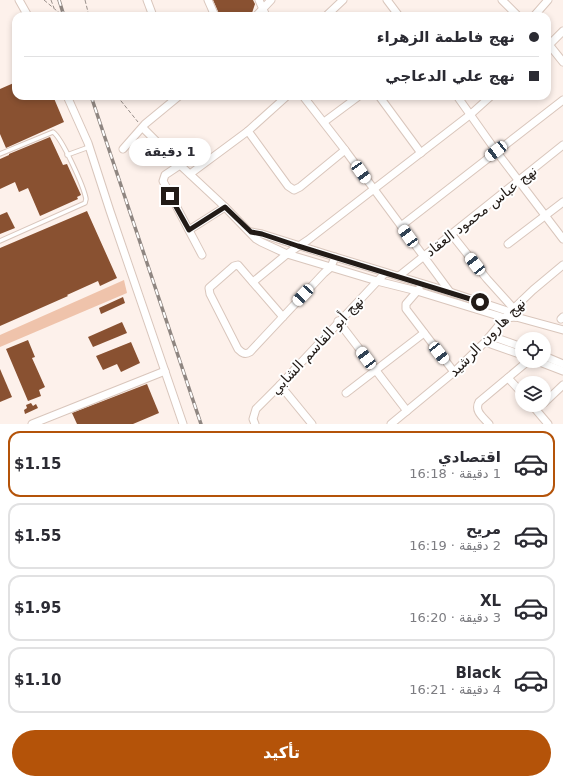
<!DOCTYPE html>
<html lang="ar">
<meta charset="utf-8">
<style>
body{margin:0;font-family:"DejaVu Sans",Vazirmatn,sans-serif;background:#f7f7f7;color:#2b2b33;direction:rtl;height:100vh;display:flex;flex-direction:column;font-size:15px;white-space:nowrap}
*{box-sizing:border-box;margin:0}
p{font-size:13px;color:#7c7c81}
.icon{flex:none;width:22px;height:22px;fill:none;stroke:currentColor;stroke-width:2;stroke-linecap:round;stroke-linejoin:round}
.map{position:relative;height:424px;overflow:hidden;direction:ltr}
.side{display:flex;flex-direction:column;background:#fff;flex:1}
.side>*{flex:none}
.banner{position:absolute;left:12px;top:12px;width:539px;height:88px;border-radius:12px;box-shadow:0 2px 6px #0003;direction:rtl;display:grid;align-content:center;height:88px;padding:0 12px;background:#fff}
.controls{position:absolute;left:515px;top:332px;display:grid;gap:8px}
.controls a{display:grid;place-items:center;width:36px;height:36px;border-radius:50%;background:#fff;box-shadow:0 2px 6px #0003;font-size:20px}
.end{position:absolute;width:18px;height:18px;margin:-9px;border:5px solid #221b17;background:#fff;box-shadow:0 0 0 2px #fff}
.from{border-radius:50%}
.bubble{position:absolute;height:28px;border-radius:14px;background:#fff;box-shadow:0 2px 6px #0003;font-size:13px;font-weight:800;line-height:28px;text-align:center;direction:rtl}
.car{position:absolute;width:12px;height:24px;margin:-12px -6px;border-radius:5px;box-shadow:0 0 3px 1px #0007;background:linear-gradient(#fff 24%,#345 0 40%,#fff 0 76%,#345 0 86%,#fff 0)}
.banner b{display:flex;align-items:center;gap:14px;height:38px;font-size:15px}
.banner b+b{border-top:1px solid #e1e1e2}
.banner i{width:10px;height:10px;background:#2b2b33}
ul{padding:7px 0 0;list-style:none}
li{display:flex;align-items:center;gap:12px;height:66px;margin:0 8px 6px;padding:0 4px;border:2px solid #e1e1e2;border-radius:12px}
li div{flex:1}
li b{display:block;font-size:15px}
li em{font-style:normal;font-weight:800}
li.selected{border-color:#b45309}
li>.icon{width:36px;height:36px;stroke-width:1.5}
.primary-button{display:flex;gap:8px;margin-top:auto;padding:8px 12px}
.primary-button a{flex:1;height:46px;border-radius:24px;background:#b45309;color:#fff;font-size:16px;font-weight:800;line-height:46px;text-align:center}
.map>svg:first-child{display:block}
</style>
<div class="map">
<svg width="563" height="424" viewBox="0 0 563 424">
<rect width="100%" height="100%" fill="#fdf1eb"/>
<path fill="#efc3ab" d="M124,280L127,293L0,347V335Z"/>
<g fill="#895131">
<path d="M213,0H253L255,4L251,16H220Z"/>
<path d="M16,82V96H53L64,122L6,148L0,134V89Z"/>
<path d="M50,137L63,165L67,164L81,195L77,197L78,199L40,216L28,188L19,192L15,182L0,189V159L9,155V154Z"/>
<path d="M87,211L117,278L100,286L98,281L67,295L68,296L0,326V248Z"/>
<path d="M7,212L15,228L0,234V215Z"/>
<path d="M123,297L125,303L101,314L99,308Z"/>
<path d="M122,322L127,333L93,347L88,337Z"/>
<path d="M28,340L35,357L32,358L45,387L39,390L41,396L28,401L6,349Z"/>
<path d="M131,342L140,363L121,372L117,364L103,370L96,356Z"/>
<path d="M0,369L12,397L0,402Z"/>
<path d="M147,384L159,413L133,424H77L72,413Z"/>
<path d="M31,403L33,406L36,404L38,408L25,414L24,410L27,408L26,405Z"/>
</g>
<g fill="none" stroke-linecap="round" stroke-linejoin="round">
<defs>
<g id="lane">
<path d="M0,154L53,132C62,138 84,187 86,199L85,203L0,241"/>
<path d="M67,155L89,147"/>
</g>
<g id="street">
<path d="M19,0L28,16"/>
<path d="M147,0L153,16"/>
<path d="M208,0L215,16"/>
<path d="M259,0L266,16"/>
<path d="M387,0L399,16"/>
<path d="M502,0L518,16"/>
<path d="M256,16L271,0"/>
<path d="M326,16L343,0"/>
<path d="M534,16L548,0"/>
<path d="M547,42L563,62"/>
<path d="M547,47L563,31"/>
<path d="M67,96L88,143L110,211L183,424"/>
<path d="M303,96L345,150L450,292"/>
<path d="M379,96L421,153"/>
<path d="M457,96L496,151L563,239"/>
<path d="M324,122L359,96"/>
<path d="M143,128L180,165L225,207L256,239L261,242L287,254L377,281L417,291L505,318L516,317L563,330"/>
<path d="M248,131L288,186L294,190L300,187L345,150"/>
<path d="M123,149L145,124L179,96"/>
<path d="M180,165L165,175L163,181L202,255"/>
<path d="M190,174L248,131L287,96"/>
<path d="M401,226L563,100"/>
<path d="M189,230L225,207"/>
<path d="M251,232L262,234L335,257L450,292L510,312L516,317"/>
<path d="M452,235L487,279L514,309"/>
<path d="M508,244L563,202"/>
<path d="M399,276L563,145"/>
<path d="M253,282L287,254L308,240L471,114L491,96"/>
<path d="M419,289L406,304V309L454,372"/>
<path d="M283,317L238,265L234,266L209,288L210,294L238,349C242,353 245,355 250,352L324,273L331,267L335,257"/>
<path d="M561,319L563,317"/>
<path d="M338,321L407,411"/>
<path d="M491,336L522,347"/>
<path d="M485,342L522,355"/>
<path d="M544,356L563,364"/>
<path d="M537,361L563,371"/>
<path d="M508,378L522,393"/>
<path d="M280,385L312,424"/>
<path d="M346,393L424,333"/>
<path d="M544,403L563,385"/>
<path d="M532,405L548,424"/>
<path d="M32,424L165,371"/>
<path d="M255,424L253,419L256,409L280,385L385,273"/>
<path d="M391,424L454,372L485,342L510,312L533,290L563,265"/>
<path d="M489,424C483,417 474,411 479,402L528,361"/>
</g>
</defs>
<use href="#lane" stroke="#d9c6bc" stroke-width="5.5"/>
<use href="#street" stroke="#d9c6bc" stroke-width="9"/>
<g stroke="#9a908b" stroke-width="1" stroke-dasharray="4 2" stroke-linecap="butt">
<path d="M44,0L63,16"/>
<path d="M51,0L54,8"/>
<path d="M85,0L89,16"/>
<path d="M117,96L138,122"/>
</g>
<use href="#lane" stroke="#fff" stroke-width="3.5"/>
<use href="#street" stroke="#fff" stroke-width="7"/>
<defs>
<g id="rail">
<path d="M59,0L64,16"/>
<path d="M91,96L201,424"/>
</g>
</defs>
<use href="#rail" stroke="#8f8681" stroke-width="3.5"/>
<use href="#rail" stroke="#fff" stroke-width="2" stroke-dasharray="6" stroke-linecap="butt"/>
</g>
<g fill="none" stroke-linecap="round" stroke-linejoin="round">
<path stroke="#221b17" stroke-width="5" d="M170,196L189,230L225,207L251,232L262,234L298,246L480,302"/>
</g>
<g text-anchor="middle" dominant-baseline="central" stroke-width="4" stroke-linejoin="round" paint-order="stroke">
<g font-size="14" fill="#221b17" stroke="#fff">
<text transform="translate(481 211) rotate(-38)">نهج عباس محمود العقاد</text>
<text transform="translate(487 337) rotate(-46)">نهج هارون الرشيد</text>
<text transform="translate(317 345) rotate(-47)">نهج أبو القاسم الشابي</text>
</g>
</g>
</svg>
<div class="controls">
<a><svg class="icon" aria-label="locate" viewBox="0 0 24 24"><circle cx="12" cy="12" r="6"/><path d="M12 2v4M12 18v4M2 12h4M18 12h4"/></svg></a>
<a><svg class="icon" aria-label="layers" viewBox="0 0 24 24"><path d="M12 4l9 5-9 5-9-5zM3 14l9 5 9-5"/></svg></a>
</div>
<i class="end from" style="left:480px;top:302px"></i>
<i class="end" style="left:170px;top:196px"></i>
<div class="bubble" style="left:129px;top:138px;width:82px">1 دقيقة</div>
<i class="car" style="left:496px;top:151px;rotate:232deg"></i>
<i class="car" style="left:361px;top:172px;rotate:145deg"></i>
<i class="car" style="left:408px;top:236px;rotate:324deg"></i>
<i class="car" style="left:475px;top:264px;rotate:322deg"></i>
<i class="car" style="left:303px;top:295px;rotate:223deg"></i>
<i class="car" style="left:439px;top:353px;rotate:142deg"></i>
<i class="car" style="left:366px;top:358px;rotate:323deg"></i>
<div class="banner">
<b><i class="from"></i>نهج فاطمة الزهراء</b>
<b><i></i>نهج علي الدعاجي</b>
</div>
</div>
<section class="side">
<ul>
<li class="selected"><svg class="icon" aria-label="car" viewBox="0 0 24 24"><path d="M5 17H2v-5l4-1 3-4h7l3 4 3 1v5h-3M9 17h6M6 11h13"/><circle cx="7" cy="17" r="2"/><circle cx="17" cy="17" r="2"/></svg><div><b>اقتصادي</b><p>1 دقيقة · 16:18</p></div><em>$1.15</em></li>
<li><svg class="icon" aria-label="car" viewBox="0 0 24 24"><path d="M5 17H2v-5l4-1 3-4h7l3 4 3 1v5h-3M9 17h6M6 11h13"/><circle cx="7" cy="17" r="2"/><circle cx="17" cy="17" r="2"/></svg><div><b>مريح</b><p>2 دقيقة · 16:19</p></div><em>$1.55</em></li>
<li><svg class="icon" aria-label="car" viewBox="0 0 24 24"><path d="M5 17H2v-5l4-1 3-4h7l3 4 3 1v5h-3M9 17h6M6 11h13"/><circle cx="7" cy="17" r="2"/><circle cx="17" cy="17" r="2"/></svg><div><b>XL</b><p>3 دقيقة · 16:20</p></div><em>$1.95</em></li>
<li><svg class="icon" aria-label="car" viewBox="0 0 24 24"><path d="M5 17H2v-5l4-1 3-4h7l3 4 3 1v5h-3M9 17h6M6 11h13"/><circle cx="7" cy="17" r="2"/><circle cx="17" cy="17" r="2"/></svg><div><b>Black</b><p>4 دقيقة · 16:21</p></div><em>$1.10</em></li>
</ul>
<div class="primary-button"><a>تأكيد</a></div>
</section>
